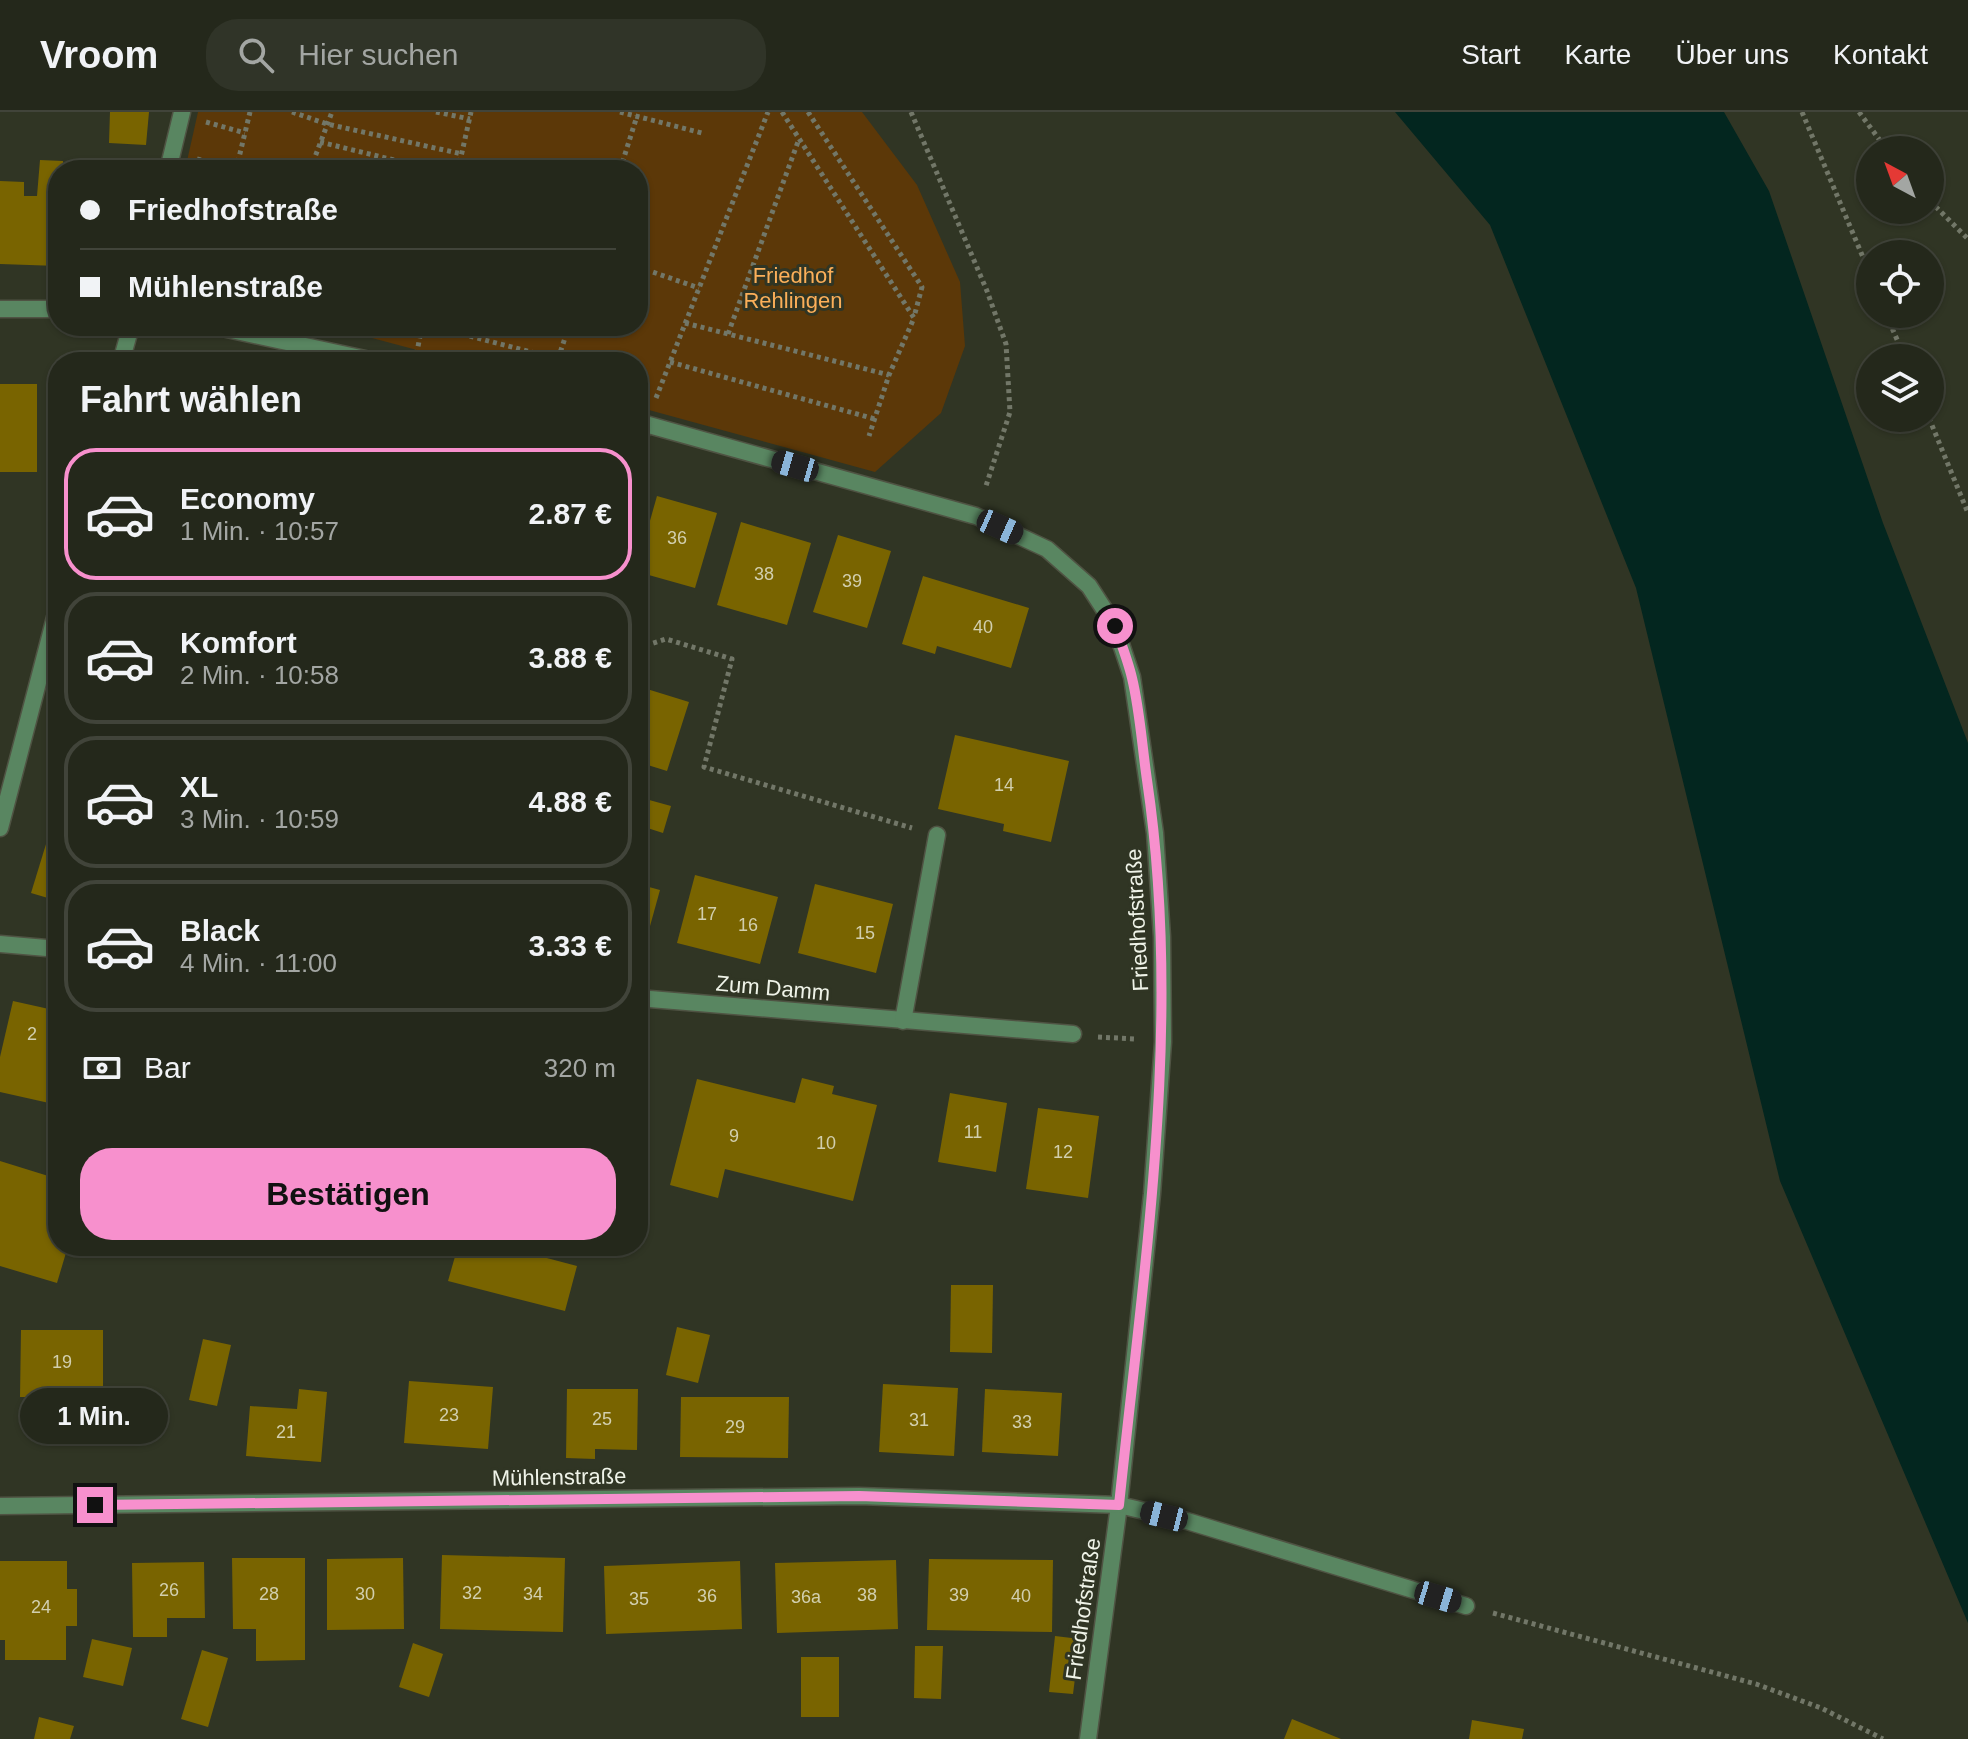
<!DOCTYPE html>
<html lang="de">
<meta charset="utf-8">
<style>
body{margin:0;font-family:Arial,sans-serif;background:#303428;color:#f1f3f6;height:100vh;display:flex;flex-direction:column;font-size:30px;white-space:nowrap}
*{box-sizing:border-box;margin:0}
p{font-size:26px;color:#a3a6a3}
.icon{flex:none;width:44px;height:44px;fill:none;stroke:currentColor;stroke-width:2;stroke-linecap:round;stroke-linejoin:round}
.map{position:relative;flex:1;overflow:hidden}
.drawer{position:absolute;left:48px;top:240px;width:600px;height:904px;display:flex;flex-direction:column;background:#24281b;border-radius:32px;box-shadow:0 2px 6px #0004,0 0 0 2px #41443a}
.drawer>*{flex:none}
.banner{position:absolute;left:48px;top:48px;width:600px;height:176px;border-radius:32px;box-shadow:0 2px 6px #0004,0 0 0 2px #41443a;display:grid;align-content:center;height:176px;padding:0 32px;background:#24281b}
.needle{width:52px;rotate:319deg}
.buttons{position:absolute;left:1856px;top:24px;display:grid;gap:16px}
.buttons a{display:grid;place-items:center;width:88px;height:88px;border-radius:50%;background:#24281b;box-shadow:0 2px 6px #0004,0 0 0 2px #41443a;font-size:40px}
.end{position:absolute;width:36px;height:36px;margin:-18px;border:10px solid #f790cd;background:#111;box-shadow:0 0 0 4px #111}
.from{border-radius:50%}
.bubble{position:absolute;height:56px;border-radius:28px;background:#24281b;box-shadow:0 2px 6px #0004,0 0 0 2px #41443a;font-size:26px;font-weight:600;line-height:56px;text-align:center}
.car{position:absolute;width:24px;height:48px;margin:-24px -12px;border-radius:10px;box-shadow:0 0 6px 2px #0007;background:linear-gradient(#222 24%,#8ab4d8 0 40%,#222 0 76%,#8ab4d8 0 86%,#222 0)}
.banner b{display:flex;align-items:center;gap:28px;height:76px;font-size:30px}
.banner b+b{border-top:2px solid #41443a}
.banner i{width:20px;height:20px;background:#f1f3f6}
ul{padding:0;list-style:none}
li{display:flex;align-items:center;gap:24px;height:132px;margin:0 16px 12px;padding:0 16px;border:4px solid #41443a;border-radius:32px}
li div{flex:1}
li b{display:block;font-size:30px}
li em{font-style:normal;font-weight:600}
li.on{border-color:#f790cd}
li>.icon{width:72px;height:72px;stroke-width:1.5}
h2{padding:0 32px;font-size:36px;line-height:96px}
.pay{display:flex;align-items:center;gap:20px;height:88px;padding:0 32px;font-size:30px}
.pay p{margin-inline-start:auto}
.button{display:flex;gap:16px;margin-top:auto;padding:16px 32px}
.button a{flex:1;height:92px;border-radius:32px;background:#f790cd;color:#111;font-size:32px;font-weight:600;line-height:92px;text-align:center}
header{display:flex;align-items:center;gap:48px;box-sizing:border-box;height:112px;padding:0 40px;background:#24281b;border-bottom:2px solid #41443a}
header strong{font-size:38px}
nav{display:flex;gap:44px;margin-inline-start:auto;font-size:28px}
.search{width:560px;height:72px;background:#303428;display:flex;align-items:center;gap:20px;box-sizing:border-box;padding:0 28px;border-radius:32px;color:#a3a6a3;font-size:30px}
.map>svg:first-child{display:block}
</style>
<header>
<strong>Vroom</strong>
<div class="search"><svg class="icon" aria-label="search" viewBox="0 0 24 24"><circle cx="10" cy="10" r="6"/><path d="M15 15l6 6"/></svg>Hier suchen</div>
<nav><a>Start</a><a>Karte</a><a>Über uns</a><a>Kontakt</a></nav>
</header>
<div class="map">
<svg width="1968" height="1627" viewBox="0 0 1968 1627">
<rect width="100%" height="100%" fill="#303524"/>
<path fill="#5c3808" d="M198,0H862L917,73L960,170L965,234L941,301L875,360L638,295V250H462L327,214H638V58H185Z"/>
<path fill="#03261f" d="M1395,0H1724L1769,79L1883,411L1968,631V1511L1780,1069L1636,476L1490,113Z"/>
<g fill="#796400">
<path d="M110,0H149L146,33L109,31Z"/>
<path d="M40,48L63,49V58H58V154L0,152V69L24,70V84H37Z"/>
<rect x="0" y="272" width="37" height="88"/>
<path d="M657,384L717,401L695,476L638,460V451Z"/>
<path d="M741,410L811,431L787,513L717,493Z"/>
<path d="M838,423L891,439L867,516L813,500Z"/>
<path d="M923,464L1029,496L1011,556L937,534L935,542L902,532Z"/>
<path d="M647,577L689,590L667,659L638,650V590L642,591Z"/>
<path d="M955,623L1069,649L1051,730L1003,719L1004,712L938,697Z"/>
<path d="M642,686L671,694L663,721L638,713V698Z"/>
<path d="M58,693V789L31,781Z"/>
<path d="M695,763L778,785L760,852L677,831Z"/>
<path d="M638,772L660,778L642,843L638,842Z"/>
<path d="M815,772L893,792L876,861L798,841Z"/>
<path d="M13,889L58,899V993L0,980V945Z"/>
<path d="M802,966L834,974L832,982L877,993L853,1089L725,1057L718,1086L670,1073L697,967L795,991Z"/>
<path d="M950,981L1007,991L996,1060L938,1050Z"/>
<path d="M1038,996L1099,1004L1088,1086L1026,1077Z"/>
<path d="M0,1049L58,1067V1134H68L57,1171L0,1154Z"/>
<path d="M458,1134H501L577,1154L565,1199L448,1169Z"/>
<path d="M951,1173H993L992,1241L950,1240Z"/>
<path d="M677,1215L710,1223L698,1271L666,1263Z"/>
<path d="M21,1218H103V1281H62L63,1285H20Z"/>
<path d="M203,1227L231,1233L217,1294L189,1288Z"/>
<path d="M409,1269L493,1275L488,1337L404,1331Z"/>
<path d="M883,1272L958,1276L954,1344L879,1340Z"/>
<path d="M299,1277L327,1280L321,1350L246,1344L250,1294L297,1297Z"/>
<path d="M567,1277H638L637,1338L595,1337V1347L566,1346Z"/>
<path d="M985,1277L1062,1281L1058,1344L982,1340Z"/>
<path d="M681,1285H789L788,1346L680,1345Z"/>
<path d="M442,1443L565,1446L563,1520L440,1517Z"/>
<path d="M232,1446H305V1548L256,1549V1517H233Z"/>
<path d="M403,1446L404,1517L327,1518V1447Z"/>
<path d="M929,1447L1053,1448L1052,1520L927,1518Z"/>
<path d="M896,1448L898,1517L777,1521L775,1451Z"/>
<path d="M0,1449H67V1477H77V1514H66V1548H5V1528H0Z"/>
<path d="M740,1449L742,1517L606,1522L604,1454Z"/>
<path d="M204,1450L205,1506H167V1525H133L132,1451Z"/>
<path d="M1055,1524L1080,1527L1073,1582L1049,1580Z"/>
<path d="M92,1527L132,1536L123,1574L83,1565Z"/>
<path d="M413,1531L443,1542L429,1585L399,1575Z"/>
<path d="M915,1534H943L941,1587L914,1586Z"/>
<path d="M202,1538L228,1546L208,1615L181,1607Z"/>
<rect x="801" y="1545" width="38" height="60"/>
<path d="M39,1605L74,1614L70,1627H34Z"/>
<path d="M1292,1607L1341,1627H1284Z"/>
<path d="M1472,1608L1524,1617L1522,1627H1469Z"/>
</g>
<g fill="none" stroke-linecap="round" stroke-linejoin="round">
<defs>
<path id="service" d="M1119,1393L1187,1409L1466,1494"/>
<g id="minor">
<path d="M168,58L182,0"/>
<path d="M0,197H58"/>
<path d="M213,214L379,250"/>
<path d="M121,250L131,214"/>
<path d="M638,310L976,404L1047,437L1089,474L1115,514L1132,565L1155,721L1162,825L1163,930L1152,1082L1119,1393L1088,1627"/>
<path d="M638,332L644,312"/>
<path d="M0,716L58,494"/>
<path d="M0,832L58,837"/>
<path d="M638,886L1073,922"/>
<path d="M903,909L937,723"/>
<path d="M0,1394L859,1384L1119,1393"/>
</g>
</defs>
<use href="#service" stroke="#4f5343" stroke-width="19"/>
<use href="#minor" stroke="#4f5343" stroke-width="19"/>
<g stroke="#727768" stroke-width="5" stroke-dasharray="4 4" stroke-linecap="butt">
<path d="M292,0L327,12L462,42"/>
<path d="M436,0L470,7"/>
<path d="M620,0L702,21"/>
<path d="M782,0L914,206L889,263L869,324"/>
<path d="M808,0L922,175L914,205"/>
<path d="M911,0L987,179L1006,232L1010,300L985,377"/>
<path d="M1802,0L1870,162"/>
<path d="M1859,0L1887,38"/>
<path d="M206,10L245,21"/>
<path d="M320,30L435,58"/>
<path d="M197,47L241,58"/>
<path d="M312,54L330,58"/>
<path d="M236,58L250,0"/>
<path d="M310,58L332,0"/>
<path d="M458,58L471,0"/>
<path d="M620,58L637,4"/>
<path d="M1930,89L1968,127"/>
<path d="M638,155L699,176"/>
<path d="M1886,202L1905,246"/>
<path d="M685,211L889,263"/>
<path d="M431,214L558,247"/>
<path d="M541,214L567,220"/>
<path d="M728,222L799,27"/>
<path d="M558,247L569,214"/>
<path d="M415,250L422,214"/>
<path d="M670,250L875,307"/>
<path d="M656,286L768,0"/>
<path d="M1929,306L1968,401"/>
<path d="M638,536L666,527L732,547L704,655L912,716"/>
<path d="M1098,925L1136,927"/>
<path d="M1493,1501L1756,1572L1821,1596L1883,1627"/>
</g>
<use href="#service" stroke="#598661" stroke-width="16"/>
<use href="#minor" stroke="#598661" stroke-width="16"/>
</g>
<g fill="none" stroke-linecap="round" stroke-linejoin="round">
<path stroke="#f790cd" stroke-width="10" d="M95,1393L859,1384L1119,1393C1144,1152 1183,910 1147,668C1142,634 1140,599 1132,566C1128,549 1121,531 1115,514"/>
</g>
<g text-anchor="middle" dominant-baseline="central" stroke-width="6" stroke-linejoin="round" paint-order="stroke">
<g font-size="18" fill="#d2cfae">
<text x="677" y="426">36</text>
<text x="764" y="462">38</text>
<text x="852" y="469">39</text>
<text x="983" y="515">40</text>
<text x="1004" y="673">14</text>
<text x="707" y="802">17</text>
<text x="748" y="813">16</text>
<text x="865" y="821">15</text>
<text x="32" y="922">2</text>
<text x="973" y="1020">11</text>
<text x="734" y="1024">9</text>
<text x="826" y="1031">10</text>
<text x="1063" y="1040">12</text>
<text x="62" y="1250">19</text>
<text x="449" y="1303">23</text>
<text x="602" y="1307">25</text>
<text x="919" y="1308">31</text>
<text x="1022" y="1310">33</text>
<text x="735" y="1315">29</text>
<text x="286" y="1320">21</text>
<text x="169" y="1478">26</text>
<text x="472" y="1481">32</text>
<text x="269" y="1482">28</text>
<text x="365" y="1482">30</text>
<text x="533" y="1482">34</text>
<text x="867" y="1483">38</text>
<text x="959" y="1483">39</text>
<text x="707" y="1484">36</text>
<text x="1021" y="1484">40</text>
<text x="806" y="1485">36a</text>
<text x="639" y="1487">35</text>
<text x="41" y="1495">24</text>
</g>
<g font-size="22" fill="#fbaf59" stroke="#303524">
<text x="793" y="163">Friedhof<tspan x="793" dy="25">Rehlingen</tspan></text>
</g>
<g font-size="22" fill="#eff3e8" stroke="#303524">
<text transform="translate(1137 808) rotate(-93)">Friedhofstraße</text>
<text transform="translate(773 876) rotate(5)">Zum Damm</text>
<text transform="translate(559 1365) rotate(-1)">Mühlenstraße</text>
<text transform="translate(1083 1497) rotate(-82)">Friedhofstraße</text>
</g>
</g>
</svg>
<div class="buttons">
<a><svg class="needle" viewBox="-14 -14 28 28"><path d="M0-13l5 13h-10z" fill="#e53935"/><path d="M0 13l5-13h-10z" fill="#a3a6a3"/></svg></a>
<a><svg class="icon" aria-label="locate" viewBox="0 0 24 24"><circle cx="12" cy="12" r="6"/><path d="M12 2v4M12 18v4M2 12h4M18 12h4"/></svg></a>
<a><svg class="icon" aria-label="layers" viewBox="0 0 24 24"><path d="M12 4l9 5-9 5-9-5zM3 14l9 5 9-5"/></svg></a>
</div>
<i class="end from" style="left:1115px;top:514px"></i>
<i class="end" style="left:95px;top:1393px"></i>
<div class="bubble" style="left:20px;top:1276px;width:148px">1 Min.</div>
<i class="car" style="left:795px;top:354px;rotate:286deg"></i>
<i class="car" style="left:1000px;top:415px;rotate:114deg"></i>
<i class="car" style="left:1164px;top:1404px;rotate:284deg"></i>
<i class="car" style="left:1438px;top:1485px;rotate:107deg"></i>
<div class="banner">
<b><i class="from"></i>Friedhofstraße</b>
<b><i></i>Mühlenstraße</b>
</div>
<section class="drawer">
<h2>Fahrt wählen</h2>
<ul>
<li class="on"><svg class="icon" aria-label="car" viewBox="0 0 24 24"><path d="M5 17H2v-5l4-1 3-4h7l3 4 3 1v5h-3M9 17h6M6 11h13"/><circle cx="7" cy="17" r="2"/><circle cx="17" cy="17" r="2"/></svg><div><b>Economy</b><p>1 Min. · 10:57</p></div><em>2.87 €</em></li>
<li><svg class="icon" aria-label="car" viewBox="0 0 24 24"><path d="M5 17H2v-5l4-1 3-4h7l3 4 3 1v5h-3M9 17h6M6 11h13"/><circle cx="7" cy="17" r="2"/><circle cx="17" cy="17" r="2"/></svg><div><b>Komfort</b><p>2 Min. · 10:58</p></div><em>3.88 €</em></li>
<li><svg class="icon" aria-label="car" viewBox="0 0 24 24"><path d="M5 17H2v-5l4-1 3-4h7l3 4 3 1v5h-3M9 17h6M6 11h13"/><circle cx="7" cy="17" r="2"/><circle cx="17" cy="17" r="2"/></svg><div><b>XL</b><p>3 Min. · 10:59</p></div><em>4.88 €</em></li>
<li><svg class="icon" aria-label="car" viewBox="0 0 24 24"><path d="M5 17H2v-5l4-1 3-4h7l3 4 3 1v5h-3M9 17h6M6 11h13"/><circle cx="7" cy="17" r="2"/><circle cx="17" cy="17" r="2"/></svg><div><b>Black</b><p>4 Min. · 11:00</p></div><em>3.33 €</em></li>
</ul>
<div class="pay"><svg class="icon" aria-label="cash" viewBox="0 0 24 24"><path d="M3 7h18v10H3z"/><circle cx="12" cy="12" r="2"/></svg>Bar<p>320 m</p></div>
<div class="button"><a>Bestätigen</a></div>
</section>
</div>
